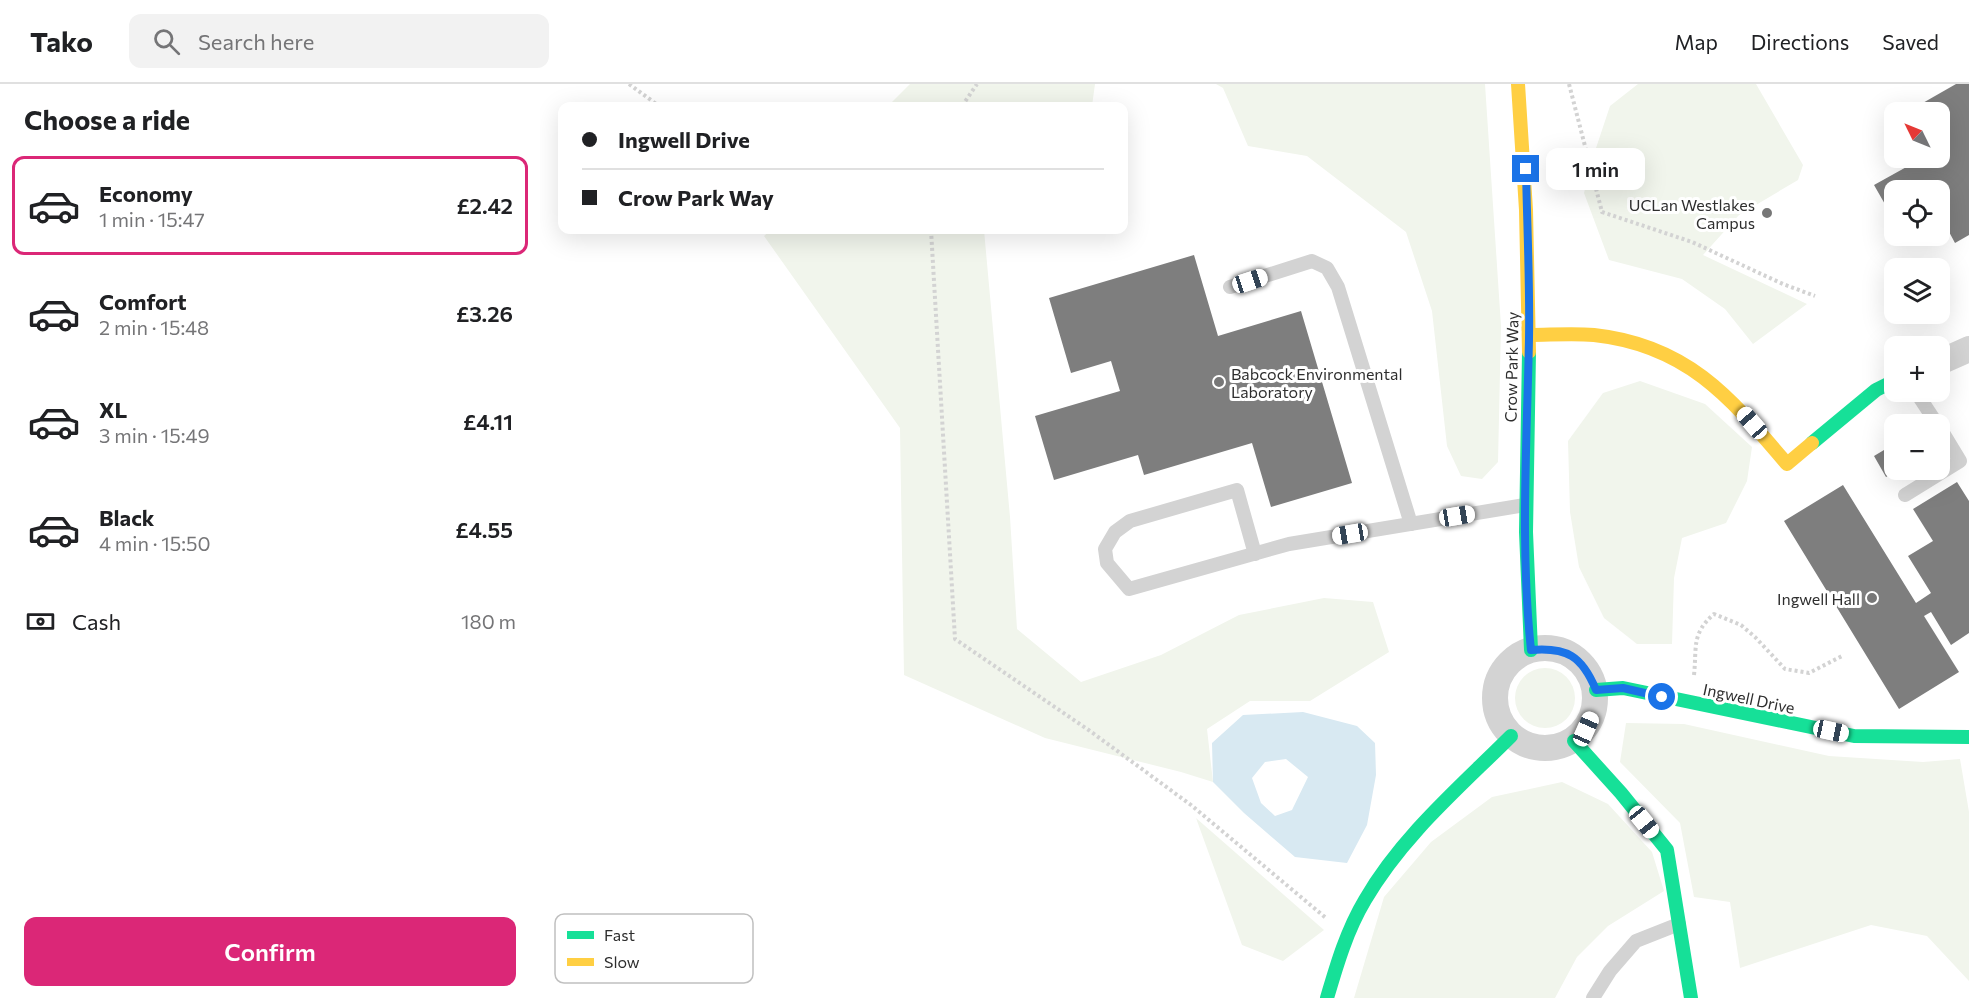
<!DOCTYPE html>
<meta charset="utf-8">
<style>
body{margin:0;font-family:Commissioner,sans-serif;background:#f2f2f2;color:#202124;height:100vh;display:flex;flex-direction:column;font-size:22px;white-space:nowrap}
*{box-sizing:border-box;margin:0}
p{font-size:20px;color:#757577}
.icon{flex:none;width:33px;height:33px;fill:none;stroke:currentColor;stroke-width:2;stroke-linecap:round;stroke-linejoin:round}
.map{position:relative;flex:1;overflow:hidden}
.details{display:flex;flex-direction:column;background:#fff;width:540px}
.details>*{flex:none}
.banner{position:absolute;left:18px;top:18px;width:570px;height:132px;border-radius:12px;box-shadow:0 6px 24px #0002;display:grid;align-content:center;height:132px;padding:0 24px;background:#fff}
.needle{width:39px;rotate:313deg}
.tools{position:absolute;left:1344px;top:18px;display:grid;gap:12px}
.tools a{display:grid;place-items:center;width:66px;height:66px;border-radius:12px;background:#fff;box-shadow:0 6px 24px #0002;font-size:30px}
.end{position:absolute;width:27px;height:27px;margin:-14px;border:8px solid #1a73e8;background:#fff;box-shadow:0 0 0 3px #fff}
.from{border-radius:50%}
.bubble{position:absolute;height:42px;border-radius:12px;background:#fff;box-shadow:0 6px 24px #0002;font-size:20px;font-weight:600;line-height:42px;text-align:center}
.car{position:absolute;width:18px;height:36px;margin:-18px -9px;border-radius:8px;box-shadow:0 0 4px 2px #0007;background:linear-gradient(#fff 24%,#345 0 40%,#fff 0 76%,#345 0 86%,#fff 0)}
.banner b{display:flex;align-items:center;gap:21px;height:57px;font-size:22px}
.banner b+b{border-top:2px solid #e0e0e0}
.banner i{width:15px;height:15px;background:#202124}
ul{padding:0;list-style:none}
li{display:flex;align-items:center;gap:18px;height:99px;margin:0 12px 9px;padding:0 12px;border:3px solid transparent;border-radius:12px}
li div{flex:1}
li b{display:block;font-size:22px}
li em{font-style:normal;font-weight:600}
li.on{border-color:#db2777}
li>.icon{width:54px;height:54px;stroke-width:1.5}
h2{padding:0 24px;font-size:27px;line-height:72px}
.pay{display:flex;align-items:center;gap:15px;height:66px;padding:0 24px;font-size:22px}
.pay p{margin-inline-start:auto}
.primary-button{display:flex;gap:12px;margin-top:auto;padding:12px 24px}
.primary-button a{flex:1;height:69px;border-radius:12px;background:#db2777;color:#fff;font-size:24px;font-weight:600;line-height:69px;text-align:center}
header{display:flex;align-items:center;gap:36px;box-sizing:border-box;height:84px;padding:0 30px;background:#fff;border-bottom:2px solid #e0e0e0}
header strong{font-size:28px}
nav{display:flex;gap:33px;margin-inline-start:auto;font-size:21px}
.search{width:420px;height:54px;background:#f2f2f2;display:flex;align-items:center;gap:15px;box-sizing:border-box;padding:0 21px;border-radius:12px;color:#757577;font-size:22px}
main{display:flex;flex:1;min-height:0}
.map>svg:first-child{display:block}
</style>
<header>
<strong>Tako</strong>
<div class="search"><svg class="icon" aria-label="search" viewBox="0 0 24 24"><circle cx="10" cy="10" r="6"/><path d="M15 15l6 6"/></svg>Search here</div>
<nav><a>Map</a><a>Directions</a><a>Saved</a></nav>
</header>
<main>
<section class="details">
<h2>Choose a ride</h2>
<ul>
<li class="on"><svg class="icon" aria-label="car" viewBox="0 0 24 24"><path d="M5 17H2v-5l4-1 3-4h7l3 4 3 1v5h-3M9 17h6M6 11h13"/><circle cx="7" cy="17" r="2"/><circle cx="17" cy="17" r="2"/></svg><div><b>Economy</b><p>1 min · 15:47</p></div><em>£2.42</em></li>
<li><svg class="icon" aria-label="car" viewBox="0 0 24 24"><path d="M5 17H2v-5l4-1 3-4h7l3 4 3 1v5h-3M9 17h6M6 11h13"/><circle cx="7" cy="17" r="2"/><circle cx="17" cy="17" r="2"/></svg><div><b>Comfort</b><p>2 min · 15:48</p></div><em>£3.26</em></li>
<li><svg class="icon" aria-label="car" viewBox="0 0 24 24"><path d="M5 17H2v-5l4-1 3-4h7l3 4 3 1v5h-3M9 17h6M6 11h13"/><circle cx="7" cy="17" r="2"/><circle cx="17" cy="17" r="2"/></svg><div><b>XL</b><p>3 min · 15:49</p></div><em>£4.11</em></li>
<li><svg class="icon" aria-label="car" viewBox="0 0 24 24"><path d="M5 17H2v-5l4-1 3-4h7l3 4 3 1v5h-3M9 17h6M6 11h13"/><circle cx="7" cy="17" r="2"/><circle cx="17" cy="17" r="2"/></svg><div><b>Black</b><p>4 min · 15:50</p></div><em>£4.55</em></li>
</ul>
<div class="pay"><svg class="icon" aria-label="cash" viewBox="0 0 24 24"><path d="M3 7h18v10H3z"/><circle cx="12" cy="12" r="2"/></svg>Cash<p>180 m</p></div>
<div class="primary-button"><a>Confirm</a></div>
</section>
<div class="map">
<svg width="1429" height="914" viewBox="0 0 1429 914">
<rect width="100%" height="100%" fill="#fff"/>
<g fill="#f1f5ec">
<path d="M370,0H555L552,22H348Z"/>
<path d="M676,0H945L961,242L958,378L942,395L921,392L907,362L892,227L866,148L767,72L708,62L683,4Z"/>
<path d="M1098,0H1216L1263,81L1258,96L1199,131L1163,171L1267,220L1213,260L1185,225L1142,195L1069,176L1044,109L1053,73L1070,22Z"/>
<path d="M231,146H444L470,433L477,545L541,598L621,571L699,531L784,514L833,518L849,568L770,617H710L667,645L673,698L641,688L505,654L364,591L360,344L224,152Z"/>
<path d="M1100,297L1165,320L1212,363L1207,397L1186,439L1142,454L1134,494L1132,560H1097L1064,534L1039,483L1030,428L1028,357L1063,309Z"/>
<circle cx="1005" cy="614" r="30"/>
<path d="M1086,639L1144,640L1289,672L1383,678L1420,675L1429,728V897L1387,852L1331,841L1200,884L1190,818L1154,813L1140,739L1080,678Z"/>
<path d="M1022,698L1068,720L1112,768L1124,807L1068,842L1037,873L1015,914H814L844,813L891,758L952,713Z"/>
<path d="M656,734L784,846L743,877L702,861Z"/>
</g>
<path fill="#d8e9f2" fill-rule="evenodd" d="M763,628L817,642L835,659L836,691L827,741L807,779L755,773L704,729L673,698L672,659L703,631ZM746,675L768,693L752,726L735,732L721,719L712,694L725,678Z"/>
<g fill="#7e7e7e">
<path d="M1416,0H1429V151L1415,159L1400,131V106H1354V136L1334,101L1370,81L1365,74H1400V28H1367Z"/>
<path d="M1354,36V55L1346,41Z"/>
<path d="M654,171L678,252L761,227L812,399L731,423L712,359L604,391L598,371L514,396L495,332L580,307L571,277L531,289L509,214Z"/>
<path d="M1354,360V386H1359L1346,393L1334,372Z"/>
<path d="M1417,398L1429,417V549L1411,561L1391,528L1384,532L1419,588L1359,625L1244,437L1303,401L1376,519L1391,509L1368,472L1393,457L1373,425Z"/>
</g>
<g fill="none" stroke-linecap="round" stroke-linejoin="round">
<g stroke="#d3d3d3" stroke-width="4" stroke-dasharray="3 3" stroke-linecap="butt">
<path d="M89,0L119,22"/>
<path d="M1029,0L1062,128L1152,158L1243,200L1275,212"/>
<path d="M422,22L437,0"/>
<path d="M391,146L415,555L550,647L651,721L786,834"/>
<path d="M1154,591C1157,563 1151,550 1174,530L1201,541L1215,553L1245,585L1269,589L1304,571"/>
</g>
<g stroke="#d3d3d3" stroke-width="14">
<path d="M690,203L772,177L787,184L798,203L871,440"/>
<path d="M1376,308L1397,340"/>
<path d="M1365,411L1420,377L1400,344"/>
<path d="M715,470L697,406L590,437L575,448L565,465L567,479L589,505L749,460L985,421"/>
<path d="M1053,914L1070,887L1096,857L1139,840"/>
</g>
<g stroke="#d3d3d3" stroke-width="26">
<path d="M1400,278L1429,265"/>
<circle cx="1005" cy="614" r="50"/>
</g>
<g stroke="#16e098" stroke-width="14">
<path d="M989,268L986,448L991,566"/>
<path d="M1272,359L1336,306L1354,297"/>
<path d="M1056,606L1083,604L1314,652L1429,653"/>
<path d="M1034,657L1081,709L1127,766L1151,914"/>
<path d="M787,914C797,880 807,846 825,816C862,752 920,703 971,652"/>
</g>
<g stroke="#ffcf43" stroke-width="14">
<path d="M978,0L986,126L989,268"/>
<path d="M989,251C1010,251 1032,249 1054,251C1147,261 1190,313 1247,380L1272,359"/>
</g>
</g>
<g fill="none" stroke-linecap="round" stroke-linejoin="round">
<path stroke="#1a73e8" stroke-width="8" d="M986,85C987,142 990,198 989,255C987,358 980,462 991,566C1027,563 1042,572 1056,606L1083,604L1122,613"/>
</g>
<g fill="#777" stroke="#fff" stroke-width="2">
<circle cx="1227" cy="129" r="6"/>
<circle cx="679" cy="298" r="6"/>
<circle cx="1332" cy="514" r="6"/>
</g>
<g text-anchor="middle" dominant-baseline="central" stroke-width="6" stroke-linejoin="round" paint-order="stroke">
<g font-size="16" fill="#2e2e2e" stroke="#fff" text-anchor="end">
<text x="1215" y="120">UCLan Westlakes<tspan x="1215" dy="18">Campus</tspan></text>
<text x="691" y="289" text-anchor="start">Babcock Environmental<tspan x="691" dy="18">Laboratory</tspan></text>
<text x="1320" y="514">Ingwell Hall</text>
</g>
<g font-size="16" fill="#2e2e2e" stroke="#fff">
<text transform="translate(971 283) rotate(-89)">Crow Park Way</text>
<text transform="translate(1209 614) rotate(12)">Ingwell Drive</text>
</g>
</g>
<rect x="15" y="830" width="198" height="69" rx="9" fill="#fff" stroke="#c0c0c0" stroke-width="1.5"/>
<rect x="27" y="847" width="27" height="8" fill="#16e098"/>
<rect x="27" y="874" width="27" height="8" fill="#ffcf43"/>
<g font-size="16" fill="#2e2e2e">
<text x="64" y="857">Fast</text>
<text x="64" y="884">Slow</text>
</g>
</svg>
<div class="tools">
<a><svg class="needle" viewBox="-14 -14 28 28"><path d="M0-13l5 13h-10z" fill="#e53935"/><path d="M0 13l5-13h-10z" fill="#757577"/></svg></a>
<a><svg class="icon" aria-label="locate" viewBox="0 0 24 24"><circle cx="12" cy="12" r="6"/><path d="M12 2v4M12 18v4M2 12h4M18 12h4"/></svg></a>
<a><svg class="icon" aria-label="layers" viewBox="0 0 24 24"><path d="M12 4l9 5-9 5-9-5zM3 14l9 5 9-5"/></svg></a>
<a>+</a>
<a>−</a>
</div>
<i class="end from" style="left:1122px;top:613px"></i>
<i class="end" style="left:986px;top:85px"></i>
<div class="bubble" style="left:1006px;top:64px;width:99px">1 min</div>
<i class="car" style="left:710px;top:197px;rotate:72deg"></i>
<i class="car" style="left:1212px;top:339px;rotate:319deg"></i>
<i class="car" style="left:917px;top:432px;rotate:81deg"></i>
<i class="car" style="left:810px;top:450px;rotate:260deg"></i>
<i class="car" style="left:1046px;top:645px;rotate:24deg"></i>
<i class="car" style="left:1291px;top:647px;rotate:102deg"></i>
<i class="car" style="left:1104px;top:738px;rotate:141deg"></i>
<div class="banner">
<b><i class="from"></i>Ingwell Drive</b>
<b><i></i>Crow Park Way</b>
</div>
</div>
</main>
